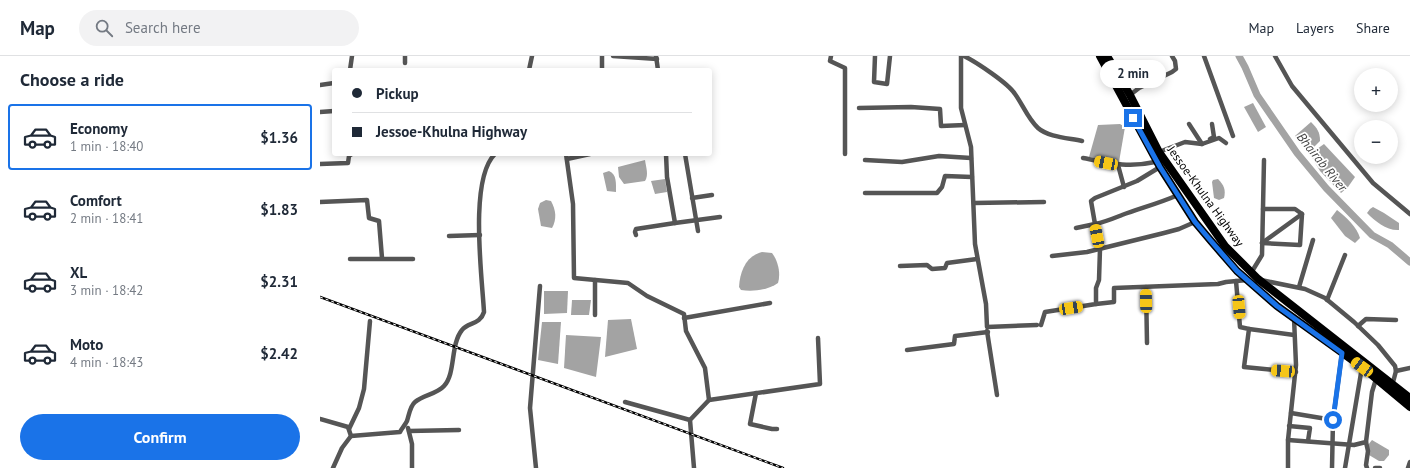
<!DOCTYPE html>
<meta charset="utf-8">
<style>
body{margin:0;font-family:"PT Sans",sans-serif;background:#f2f2f3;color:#1f2937;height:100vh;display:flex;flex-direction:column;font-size:15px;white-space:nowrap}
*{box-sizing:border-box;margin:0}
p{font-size:13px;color:#747a83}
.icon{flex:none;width:22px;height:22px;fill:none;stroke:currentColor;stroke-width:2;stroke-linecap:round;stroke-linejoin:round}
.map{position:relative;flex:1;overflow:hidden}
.sheet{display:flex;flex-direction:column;background:#fff;width:320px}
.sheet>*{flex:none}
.banner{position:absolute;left:12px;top:12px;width:380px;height:88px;border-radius:4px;box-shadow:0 2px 10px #0003;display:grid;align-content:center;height:88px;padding:0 20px;background:#fff}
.controls{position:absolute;left:1034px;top:12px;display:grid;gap:8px}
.controls a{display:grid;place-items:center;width:44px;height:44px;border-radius:50%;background:#fff;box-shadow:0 2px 10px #0003;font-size:20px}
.end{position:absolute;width:18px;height:18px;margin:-9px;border:5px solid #1a73e8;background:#fff;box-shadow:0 0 0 2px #fff}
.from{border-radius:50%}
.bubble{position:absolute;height:28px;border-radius:14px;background:#fff;box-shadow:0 2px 10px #0003;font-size:13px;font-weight:700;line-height:28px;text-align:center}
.car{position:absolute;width:12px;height:24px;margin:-12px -6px;border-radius:5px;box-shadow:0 0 3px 1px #0007;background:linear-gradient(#f5c518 24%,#345 0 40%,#f5c518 0 76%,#345 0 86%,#f5c518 0)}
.banner b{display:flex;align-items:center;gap:14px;height:38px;font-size:15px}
.banner b+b{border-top:1px solid #e0e1e3}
.banner i{width:10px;height:10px;background:#1f2937}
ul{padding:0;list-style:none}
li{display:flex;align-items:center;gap:12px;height:66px;margin:0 8px 6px;padding:0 12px;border:2px solid transparent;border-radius:4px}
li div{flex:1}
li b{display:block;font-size:15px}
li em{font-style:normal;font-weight:700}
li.on{border-color:#1a73e8}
li>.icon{width:36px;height:36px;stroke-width:1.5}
h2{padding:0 20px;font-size:18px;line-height:48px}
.button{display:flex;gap:8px;margin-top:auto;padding:8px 20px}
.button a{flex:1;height:46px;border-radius:24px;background:#1a73e8;color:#fff;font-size:16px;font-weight:700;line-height:46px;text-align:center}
header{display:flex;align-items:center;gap:24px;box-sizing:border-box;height:56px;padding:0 20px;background:#fff;border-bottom:1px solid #e0e1e3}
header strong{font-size:19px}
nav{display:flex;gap:22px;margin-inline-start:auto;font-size:14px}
.search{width:280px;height:36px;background:#f2f2f3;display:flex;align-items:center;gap:10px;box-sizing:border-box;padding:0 14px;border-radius:22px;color:#747a83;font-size:15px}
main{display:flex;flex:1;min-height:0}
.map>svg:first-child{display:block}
</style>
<header>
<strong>Map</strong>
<div class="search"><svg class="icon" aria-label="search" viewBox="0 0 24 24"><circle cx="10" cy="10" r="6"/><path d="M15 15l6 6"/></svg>Search here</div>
<nav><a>Map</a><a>Layers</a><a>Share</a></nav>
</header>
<main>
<section class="sheet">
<h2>Choose a ride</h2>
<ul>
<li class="on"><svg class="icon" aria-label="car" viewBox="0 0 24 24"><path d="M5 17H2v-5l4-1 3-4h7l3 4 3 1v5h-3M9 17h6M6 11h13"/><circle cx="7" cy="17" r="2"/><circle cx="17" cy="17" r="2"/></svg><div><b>Economy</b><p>1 min · 18:40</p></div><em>$1.36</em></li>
<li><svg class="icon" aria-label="car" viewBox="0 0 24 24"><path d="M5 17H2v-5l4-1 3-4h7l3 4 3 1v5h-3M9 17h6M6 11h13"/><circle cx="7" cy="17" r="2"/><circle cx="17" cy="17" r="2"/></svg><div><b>Comfort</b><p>2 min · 18:41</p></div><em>$1.83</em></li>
<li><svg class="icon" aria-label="car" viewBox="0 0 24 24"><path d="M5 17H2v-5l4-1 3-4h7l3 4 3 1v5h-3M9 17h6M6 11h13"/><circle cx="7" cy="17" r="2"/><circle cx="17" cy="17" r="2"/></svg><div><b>XL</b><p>3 min · 18:42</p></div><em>$2.31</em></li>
<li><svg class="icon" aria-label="car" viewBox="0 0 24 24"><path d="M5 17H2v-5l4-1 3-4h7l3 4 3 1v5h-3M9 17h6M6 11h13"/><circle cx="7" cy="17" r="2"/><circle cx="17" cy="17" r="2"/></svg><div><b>Moto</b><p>4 min · 18:43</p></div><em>$2.42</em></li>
</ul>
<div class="button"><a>Confirm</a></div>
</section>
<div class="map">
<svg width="1090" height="412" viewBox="0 0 1090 412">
<rect width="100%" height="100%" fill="#fff"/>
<g fill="#a3a3a3">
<path d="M933,47L946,71L938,76L924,51Z"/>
<path d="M991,66C997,72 1000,76 1000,85L989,96L986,95L975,80Z"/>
<path d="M800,68L805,71L799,106L769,101L778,69Z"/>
<path d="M1004,88L1035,121L1028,131L1021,137L1000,115L990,98Z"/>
<path d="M325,104C326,111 329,119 325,125L304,128L299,121L298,111Z"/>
<path d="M289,115C297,118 296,128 296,136L287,135L283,117Z"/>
<path d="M345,123L347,136L335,138L331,125Z"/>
<path d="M898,123C904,129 906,134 904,142L899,144L894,142L892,126L893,124Z"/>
<path d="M226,144L231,145C236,154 237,163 232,172L221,170L218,153L220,147Z"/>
<path d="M1053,151L1064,157L1079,167V174C1067,175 1055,165 1047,157L1050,153Z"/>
<path d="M1017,154C1026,161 1037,171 1040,182L1035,187L1025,180L1011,162Z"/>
<path d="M442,196L452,197C458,205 461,217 458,227C448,234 433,236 421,234L419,231C420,215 426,200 442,196Z"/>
<path d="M224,235H248L247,257L224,258Z"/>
<path d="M252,244H271L269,259H251Z"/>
<path d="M311,263L317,293L285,301L288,264Z"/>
<path d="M222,266H241L238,308L218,304Z"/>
<path d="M246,279L281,281L276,321L244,312Z"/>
<path d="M1052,384L1069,394V399L1064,405H1059L1049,399L1048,389Z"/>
</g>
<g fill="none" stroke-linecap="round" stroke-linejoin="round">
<path stroke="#a3a3a3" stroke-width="7" d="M919,0L925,11L937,39L977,97L1006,132L1052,179L1070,189L1090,206"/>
<g stroke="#555" stroke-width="4.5">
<path d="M85,0V7"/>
<path d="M293,0L337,3"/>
<path d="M336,0L338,14"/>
<path d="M511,0L510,5L525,12V98"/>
<path d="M555,0L554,26L567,28L570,0"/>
<path d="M641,0V52L651,91L655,188L666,248L667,271L717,269"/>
<path d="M644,0C656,6 688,27 695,38C703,49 708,63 718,72C728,81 748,82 762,85"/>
<path d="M884,0L913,80"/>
<path d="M955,0L972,30L1053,127L1090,158"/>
<path d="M30,14L32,0"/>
<path d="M209,14L212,0"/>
<path d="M282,14V0"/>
<path d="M0,29L14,27"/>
<path d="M810,39L819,32L852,16L856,13L855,5L852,0"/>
<path d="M539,52L591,51L620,53L621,70L645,69"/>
<path d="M0,56L14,55"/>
<path d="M869,68L882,88"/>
<path d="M890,83L894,81L892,68"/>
<path d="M839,96L865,86L882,88L899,82L906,87"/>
<path d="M246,98L253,148L254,222L308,227L327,240L364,258L366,275L385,312L389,344L370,364L374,412"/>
<path d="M346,98L347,121L355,167L400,161"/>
<path d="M365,98L378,175"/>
<path d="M763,102C789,107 808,112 835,106"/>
<path d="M247,103L270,98"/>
<path d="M545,104L582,106L619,100L651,102"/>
<path d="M0,108L28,107L29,100L32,98"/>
<path d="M798,109L804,131"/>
<path d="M840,111L817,125L775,142L771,145L775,168C785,166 792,163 802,159C821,152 840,147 858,139"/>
<path d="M545,137H617L622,131L625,120L652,121"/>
<path d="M372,142L392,139"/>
<path d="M0,146L47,144L49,162L59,165L62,202"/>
<path d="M654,147L724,146"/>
<path d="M316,179L315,176L316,173L355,167"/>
<path d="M129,180L160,179"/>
<path d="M942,187L980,189L982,158L975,153H943"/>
<path d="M942,187L982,158"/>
<path d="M732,200L767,196L844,177L859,173L875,166"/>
<path d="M30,203H93"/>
<path d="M580,210L607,209L612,213L625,212L627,207L657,203"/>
<path d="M931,217L942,199L944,104"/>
<path d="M941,224L985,233L1005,242L1034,266L1058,289L1075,310L1076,315L1072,330"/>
<path d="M916,225L920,271L929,273L924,311L976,316"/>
<path d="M826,231L827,287"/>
<path d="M979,231L993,184"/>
<path d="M1007,244L1025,199"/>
<path d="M776,248L794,246V232L898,228L906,226L927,224"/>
<path d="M275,259V224"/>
<path d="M364,262L450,247"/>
<path d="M721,269L725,256L776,248V232L779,224L780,193L775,168L756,172"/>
<path d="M1038,270L1046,263L1076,264"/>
<path d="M929,273L974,279"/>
<path d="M667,275L677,339"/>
<path d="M587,294L634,288L635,280L668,276"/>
<path d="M1076,315L1090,312"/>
<path d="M436,337L430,368L452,373H457"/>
<path d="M389,344L500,328L498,282"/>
<path d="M305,346L370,364"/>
<path d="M971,357L1013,364"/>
<path d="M0,363L28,371L31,380L22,392L13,412"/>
<path d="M969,370L990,372L988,385"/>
<path d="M88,372L92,388V412"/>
<path d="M29,373L39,352L44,333L50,265"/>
<path d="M89,375L139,374"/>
<path d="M31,380L80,376C82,372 85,369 87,365C89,359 90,350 95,346C103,339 117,338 124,330C136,317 130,289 142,274C148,266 160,269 164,256C162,220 149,123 175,98"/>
<path d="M968,384L1034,389L1046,386L1052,336L1056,323"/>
<path d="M1046,386L1048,395L1046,409L1047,412"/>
<path d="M216,412L210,352L220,230"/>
<path d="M968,412V384L976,309L974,262"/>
<path d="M1012,412L1013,364L1022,297"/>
<path d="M1025,412L1042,311"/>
<path d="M1055,412H1060"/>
<path d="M1088,412L1090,406"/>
</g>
<g stroke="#000" stroke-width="8">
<path d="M780,0L840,111L875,166L891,185L917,215L957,250L1042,311L1090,351"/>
<path d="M787,0L810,39L839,96L905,190L938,223L1090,342"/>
</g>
<defs>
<path id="rail" d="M0,241L463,412"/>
</defs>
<use href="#rail" stroke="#000" stroke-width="2.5"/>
<use href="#rail" stroke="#fff" stroke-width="1" stroke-dasharray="3" stroke-linecap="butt"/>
</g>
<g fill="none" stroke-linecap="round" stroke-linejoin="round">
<path stroke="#1a73e8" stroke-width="5" d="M813,62L840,111L875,166L891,185L917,215L957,250L1022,297L1013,364"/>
</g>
<g text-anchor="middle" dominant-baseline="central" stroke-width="3.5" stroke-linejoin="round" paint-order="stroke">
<g font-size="12" fill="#000" stroke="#fff">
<text transform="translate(886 140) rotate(54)">Jessoe-Khulna Highway</text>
</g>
<g font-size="13" font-style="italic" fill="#444" stroke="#fff">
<text transform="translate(1002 106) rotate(51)">Bhairab River</text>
</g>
</g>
</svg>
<div class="controls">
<a>+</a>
<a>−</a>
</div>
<i class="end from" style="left:1013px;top:364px"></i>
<i class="end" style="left:813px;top:62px"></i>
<div class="bubble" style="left:780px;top:4px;width:66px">2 min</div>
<i class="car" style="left:786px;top:107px;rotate:281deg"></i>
<i class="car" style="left:777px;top:180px;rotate:349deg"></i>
<i class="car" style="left:826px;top:245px;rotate:359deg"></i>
<i class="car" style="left:919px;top:251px;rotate:175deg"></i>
<i class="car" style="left:751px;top:252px;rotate:81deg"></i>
<i class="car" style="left:1042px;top:311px;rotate:306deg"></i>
<i class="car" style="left:963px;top:315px;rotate:274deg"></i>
<div class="banner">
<b><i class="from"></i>Pickup</b>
<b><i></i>Jessoe-Khulna Highway</b>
</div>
</div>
</main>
